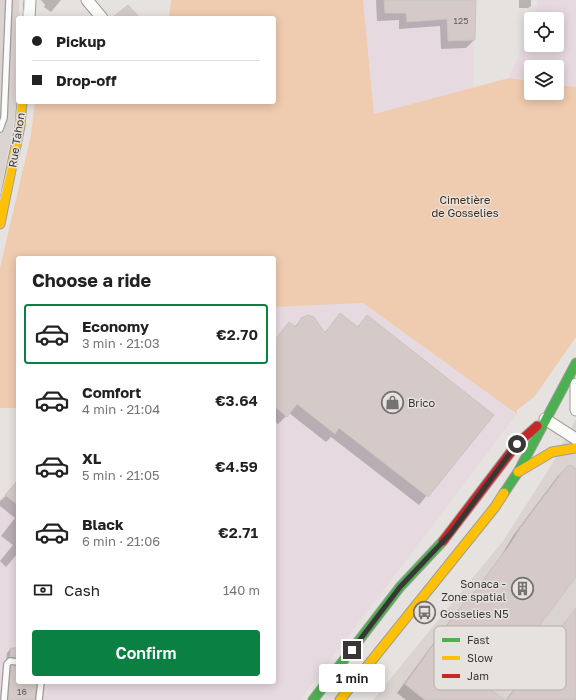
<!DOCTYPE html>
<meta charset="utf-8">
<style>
body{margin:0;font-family:"Golos Text",sans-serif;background:#f6f6f6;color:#222;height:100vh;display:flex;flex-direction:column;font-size:15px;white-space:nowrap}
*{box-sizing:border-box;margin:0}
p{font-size:13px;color:#767676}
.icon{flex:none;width:22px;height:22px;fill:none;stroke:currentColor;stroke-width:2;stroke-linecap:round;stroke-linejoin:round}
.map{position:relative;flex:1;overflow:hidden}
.side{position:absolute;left:16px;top:256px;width:260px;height:428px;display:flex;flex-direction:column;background:#fff;border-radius:4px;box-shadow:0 2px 10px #0003}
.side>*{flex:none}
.top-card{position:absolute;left:16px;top:16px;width:260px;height:88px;border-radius:4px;box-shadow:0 2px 10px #0003;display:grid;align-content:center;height:88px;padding:0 16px;background:#fff}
.tools{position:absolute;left:524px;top:12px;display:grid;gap:8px}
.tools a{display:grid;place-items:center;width:40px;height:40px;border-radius:4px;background:#fff;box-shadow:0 2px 10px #0003;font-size:20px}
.end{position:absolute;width:18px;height:18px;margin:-9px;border:5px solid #393736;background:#fff;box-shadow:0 0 0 2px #fff}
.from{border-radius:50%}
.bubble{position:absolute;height:28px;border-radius:4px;background:#fff;box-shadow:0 2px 10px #0003;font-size:13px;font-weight:600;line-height:28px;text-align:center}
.top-card b{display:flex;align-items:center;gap:14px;height:38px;font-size:15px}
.top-card b+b{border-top:1px solid #e0e0e0}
.top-card i{width:10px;height:10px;background:#222}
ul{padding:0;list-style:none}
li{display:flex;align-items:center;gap:12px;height:60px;margin:0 8px 6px;padding:0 8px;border:2px solid transparent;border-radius:4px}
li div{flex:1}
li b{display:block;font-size:15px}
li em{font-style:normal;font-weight:600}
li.current{border-color:#0b8043}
li>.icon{width:36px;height:36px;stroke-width:1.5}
h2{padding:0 16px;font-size:18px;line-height:48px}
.pay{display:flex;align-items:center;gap:10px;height:44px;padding:0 16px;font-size:15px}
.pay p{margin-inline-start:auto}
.cta{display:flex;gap:8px;margin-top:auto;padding:8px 16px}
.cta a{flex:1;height:46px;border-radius:4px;background:#0b8043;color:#fff;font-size:16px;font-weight:600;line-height:46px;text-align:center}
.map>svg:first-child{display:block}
</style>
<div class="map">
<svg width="576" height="700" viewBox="0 0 576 700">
<rect width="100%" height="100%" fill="#e5e2e0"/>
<g fill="#e7d9e0">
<path d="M363,0H475L473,87L374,114Z"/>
<path d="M538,0H576V87L557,85V67H531V81L509,78L531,24V45H557V19H533L537,9Z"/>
<path d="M363,303L517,414L300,700H0V499L18,485V682H274V307Z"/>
</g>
<g fill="#dbd3d0">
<path d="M0,0H19V18L18,102L0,193Z"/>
<path d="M576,419V700H373L503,541L551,466Z"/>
</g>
<path fill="#efcbaf" d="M171,0H363L374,114L509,78L531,81V93H557V85L576,87V337L534,397L517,410V414L363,303L274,307V258H18V408H0V268L31,135L35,102H274V18H169Z"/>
<g fill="#0003">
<path d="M41,0H61L51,12L44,7L45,5Z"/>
<path d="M376,0H475L474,40L466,48L441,49L440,26L399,29V20L377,21Z"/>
<path d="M519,0H531V6L528,8H519Z"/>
<path d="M340,315L357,327L367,317L492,415L419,505L331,437L326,442L289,413L278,424L274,421V341L289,323L294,327L304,317L324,333Z"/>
<path d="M567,467L576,470V575L490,690L503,700H406L397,693L457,611L466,603L501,556L513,536L558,476Z"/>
<path d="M18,485V553L6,567L0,561L13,545L1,536L15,518L0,506V501Z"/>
<path d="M572,615L576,617V700H506L564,623Z"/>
<path d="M11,648H18V682H36L34,700H4L7,672L12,667H18L16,663L6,661L7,653Z"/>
</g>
<g fill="#d5cac7" stroke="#c8c5c4">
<path d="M384,0H476L475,40L448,41L447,19L407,22L406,13H385Z"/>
<path d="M128,5L140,18H112Z"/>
<path d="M340,313L358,327L367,315L494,415L428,497L339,428L335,434L297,404L287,417L274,406V341L289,322L296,327L301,318L308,315L314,317L325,333Z"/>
<path d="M571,465L576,469V577L491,690L505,700H425L405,684L465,601L467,602L509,546L521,527L567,466Z"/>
<path d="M18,480V505L5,495Z"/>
<path d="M576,608V700H507Z"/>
<path d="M11,648H18V658L10,657Z"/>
<path d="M11,666H18V682H37L35,700H8Z"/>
</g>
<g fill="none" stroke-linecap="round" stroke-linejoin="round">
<defs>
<g id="lane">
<path d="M0,129L4,118L9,0"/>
<path d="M4,700L7,664L10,661L18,662"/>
<path d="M39,700L41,682"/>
</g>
<g id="street">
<path d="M87,0L102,18"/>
<path d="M29,18L30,0"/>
<path d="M576,384V410"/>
<path d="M545,419L576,439"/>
</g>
<g id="fast">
<path d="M504,493L518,472L576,363"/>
<path d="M313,700L400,587L443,541"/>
</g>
<g id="slow">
<path d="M0,224L20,126L22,102"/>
<path d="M518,472L552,452L576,448"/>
<path d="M340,700L495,507L504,493"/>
</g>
<path id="jam" d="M443,541L517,444L537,426"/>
</defs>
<use href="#lane" stroke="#9f9d9c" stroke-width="8"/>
<use href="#street" stroke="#9f9d9c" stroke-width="13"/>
<use href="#fast" stroke="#9f9d9c" stroke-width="11"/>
<use href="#slow" stroke="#9f9d9c" stroke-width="11"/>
<use href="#jam" stroke="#9f9d9c" stroke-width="11"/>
<use href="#lane" stroke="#fbfbfa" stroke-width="5.5"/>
<use href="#street" stroke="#fbfbfa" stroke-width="11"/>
<use href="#fast" stroke="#4caf50" stroke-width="9"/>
<use href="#slow" stroke="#ffc107" stroke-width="9"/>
<use href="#jam" stroke="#c62828" stroke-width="9"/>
<g stroke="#d7d6d6" stroke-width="1">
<path d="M23,18L25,0"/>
<path d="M0,200L13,147L18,102"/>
</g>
</g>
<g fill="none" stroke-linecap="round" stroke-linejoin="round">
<path stroke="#393736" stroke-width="5" d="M352,650L400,587L450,534L517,444"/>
</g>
<defs>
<symbol id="shop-ring" viewBox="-11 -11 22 22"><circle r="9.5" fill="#e6e2df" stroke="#757372" stroke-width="1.5"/><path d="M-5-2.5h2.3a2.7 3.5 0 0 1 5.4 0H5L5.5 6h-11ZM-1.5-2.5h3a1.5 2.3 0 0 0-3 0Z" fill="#757372"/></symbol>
<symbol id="building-ring" viewBox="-11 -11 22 22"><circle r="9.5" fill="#e6e2df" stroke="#757372" stroke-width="1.5"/><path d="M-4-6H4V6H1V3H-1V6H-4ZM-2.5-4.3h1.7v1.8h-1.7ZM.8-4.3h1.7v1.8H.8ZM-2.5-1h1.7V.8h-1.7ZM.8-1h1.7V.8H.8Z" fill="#757372"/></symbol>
<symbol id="bus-ring" viewBox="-11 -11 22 22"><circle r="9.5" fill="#e6e2df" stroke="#757372" stroke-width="1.5"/><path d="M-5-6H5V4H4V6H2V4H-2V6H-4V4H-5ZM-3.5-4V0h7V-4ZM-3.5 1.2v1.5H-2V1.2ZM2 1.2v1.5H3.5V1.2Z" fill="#757372"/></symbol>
</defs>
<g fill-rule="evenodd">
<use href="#shop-ring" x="380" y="390" width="25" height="25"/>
<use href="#building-ring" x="510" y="576" width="25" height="25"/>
<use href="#bus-ring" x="412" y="600" width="25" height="25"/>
</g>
<g text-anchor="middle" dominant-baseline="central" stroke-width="3" stroke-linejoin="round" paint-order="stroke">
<g font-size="9" fill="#645f5e">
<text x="461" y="20">125</text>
<text x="22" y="691">16</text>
</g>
<g font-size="11" fill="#393736" stroke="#e6e2df">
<text transform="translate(16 140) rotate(-81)">Rue Tahon</text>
</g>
<g font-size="11" fill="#462a12" stroke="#e6e2df">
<text x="465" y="199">Cimetière<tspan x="465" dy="13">de Gosselies</tspan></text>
</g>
<g font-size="11" fill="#393736" stroke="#e6e2df" text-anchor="start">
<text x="408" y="402">Brico</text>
<text x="506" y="583" text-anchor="end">Sonaca -<tspan x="506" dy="13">Zone spatial</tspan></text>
<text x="440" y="613">Gosselies N5</text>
</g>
</g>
<rect x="434" y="626" width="132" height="64" rx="6" fill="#e6e2df" stroke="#b2afac" stroke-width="1"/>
<rect x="442" y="638" width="18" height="4" fill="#4caf50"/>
<rect x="442" y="656" width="18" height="4" fill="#ffc107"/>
<rect x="442" y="674" width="18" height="4" fill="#c62828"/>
<g font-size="11" fill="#393736">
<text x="467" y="644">Fast</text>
<text x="467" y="662">Slow</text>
<text x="467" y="680">Jam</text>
</g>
</svg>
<div class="tools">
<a><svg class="icon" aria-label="locate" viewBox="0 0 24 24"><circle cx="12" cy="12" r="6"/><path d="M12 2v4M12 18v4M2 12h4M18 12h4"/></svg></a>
<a><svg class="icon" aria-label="layers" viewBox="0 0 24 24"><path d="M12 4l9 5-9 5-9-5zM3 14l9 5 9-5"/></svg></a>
</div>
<i class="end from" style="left:517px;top:444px"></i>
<i class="end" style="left:352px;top:650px"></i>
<div class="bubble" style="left:319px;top:664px;width:66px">1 min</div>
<div class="top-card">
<b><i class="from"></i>Pickup</b>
<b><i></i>Drop-off</b>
</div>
<section class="side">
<h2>Choose a ride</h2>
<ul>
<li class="current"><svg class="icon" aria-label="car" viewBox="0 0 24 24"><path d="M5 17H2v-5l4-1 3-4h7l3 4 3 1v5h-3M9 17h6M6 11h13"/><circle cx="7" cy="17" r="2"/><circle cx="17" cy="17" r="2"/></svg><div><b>Economy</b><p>3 min · 21:03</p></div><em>€2.70</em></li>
<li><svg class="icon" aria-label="car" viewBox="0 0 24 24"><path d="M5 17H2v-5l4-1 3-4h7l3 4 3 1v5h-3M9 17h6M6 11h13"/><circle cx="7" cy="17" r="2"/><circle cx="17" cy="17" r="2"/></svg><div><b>Comfort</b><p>4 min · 21:04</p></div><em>€3.64</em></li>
<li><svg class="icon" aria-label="car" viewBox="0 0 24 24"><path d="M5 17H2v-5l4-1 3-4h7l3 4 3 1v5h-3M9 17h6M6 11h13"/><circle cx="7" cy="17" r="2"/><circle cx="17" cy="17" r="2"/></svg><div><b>XL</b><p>5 min · 21:05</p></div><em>€4.59</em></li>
<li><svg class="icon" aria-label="car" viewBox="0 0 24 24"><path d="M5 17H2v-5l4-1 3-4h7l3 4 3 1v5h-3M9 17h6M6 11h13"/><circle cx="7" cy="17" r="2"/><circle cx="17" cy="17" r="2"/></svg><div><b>Black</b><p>6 min · 21:06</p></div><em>€2.71</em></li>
</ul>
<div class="pay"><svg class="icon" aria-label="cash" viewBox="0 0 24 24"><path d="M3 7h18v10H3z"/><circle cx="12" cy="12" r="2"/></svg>Cash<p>140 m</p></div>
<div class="cta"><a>Confirm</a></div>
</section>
</div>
